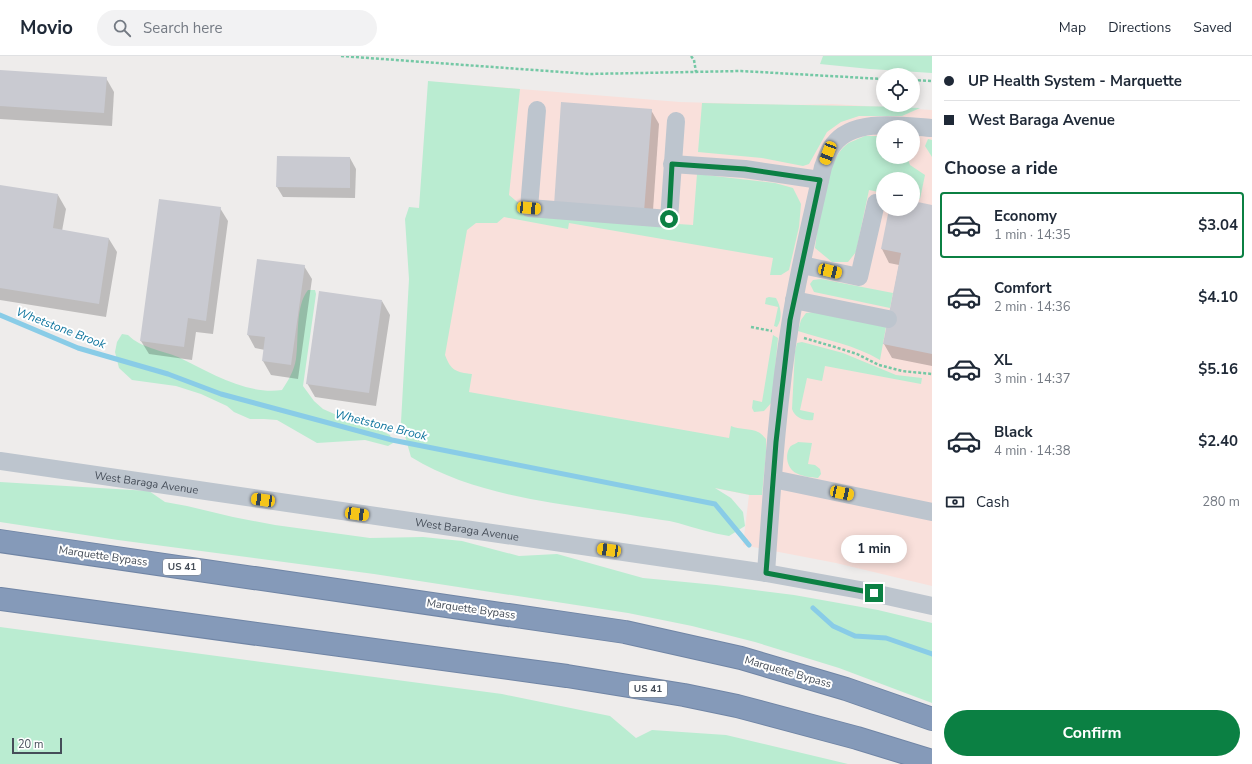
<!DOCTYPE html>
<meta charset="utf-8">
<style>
body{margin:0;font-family:"Nunito Sans",sans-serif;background:#f2f2f3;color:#1f2937;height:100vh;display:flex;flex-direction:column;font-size:15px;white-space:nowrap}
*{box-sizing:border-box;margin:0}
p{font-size:13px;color:#747a83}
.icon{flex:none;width:22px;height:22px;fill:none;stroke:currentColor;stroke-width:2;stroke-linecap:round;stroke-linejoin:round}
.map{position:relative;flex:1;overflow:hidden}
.panel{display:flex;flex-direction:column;background:#fff;width:320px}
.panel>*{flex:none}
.top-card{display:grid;align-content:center;height:88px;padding:0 12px;background:#fff}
.tools{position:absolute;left:876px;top:12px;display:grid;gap:8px}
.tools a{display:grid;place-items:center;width:44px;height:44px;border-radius:50%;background:#fff;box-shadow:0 2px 10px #0003;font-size:20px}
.scale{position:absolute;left:12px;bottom:10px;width:50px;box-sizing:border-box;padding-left:4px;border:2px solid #454d58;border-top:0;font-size:11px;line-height:14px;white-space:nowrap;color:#454d58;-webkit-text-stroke:3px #fff;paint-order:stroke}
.end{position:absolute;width:18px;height:18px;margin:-9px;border:5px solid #0b8043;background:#fff;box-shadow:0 0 0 2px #fff}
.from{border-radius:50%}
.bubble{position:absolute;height:28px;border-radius:14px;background:#fff;box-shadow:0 2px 10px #0003;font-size:13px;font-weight:700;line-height:28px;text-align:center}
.car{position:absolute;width:12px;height:24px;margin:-12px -6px;border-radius:5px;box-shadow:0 0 3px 1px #0007;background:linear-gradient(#f5c518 24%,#345 0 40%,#f5c518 0 76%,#345 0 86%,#f5c518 0)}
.top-card b{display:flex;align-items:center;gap:14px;height:38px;font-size:15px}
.top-card b+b{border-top:1px solid #e0e1e3}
.top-card i{width:10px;height:10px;background:#1f2937}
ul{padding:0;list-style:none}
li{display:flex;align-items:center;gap:12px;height:66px;margin:0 8px 6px;padding:0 4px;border:2px solid transparent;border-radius:4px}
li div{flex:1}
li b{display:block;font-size:15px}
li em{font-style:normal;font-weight:700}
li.on{border-color:#0b8043}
li>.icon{width:36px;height:36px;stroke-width:1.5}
h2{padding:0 12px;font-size:18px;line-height:48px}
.pay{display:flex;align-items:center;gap:10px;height:44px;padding:0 12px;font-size:15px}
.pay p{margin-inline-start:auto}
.primary-button{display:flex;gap:8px;margin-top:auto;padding:8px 12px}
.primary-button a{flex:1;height:46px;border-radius:24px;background:#0b8043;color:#fff;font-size:16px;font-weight:700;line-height:46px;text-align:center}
header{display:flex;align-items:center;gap:24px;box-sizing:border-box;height:56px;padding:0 20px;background:#fff;border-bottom:1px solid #e0e1e3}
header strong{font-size:19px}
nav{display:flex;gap:22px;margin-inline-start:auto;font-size:14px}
.search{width:280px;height:36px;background:#f2f2f3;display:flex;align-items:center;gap:10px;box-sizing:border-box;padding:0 14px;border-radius:22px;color:#747a83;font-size:15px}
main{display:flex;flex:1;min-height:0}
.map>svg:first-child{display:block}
</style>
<header>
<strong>Movio</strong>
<div class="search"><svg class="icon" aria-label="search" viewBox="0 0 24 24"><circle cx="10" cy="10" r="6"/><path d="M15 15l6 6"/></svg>Search here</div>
<nav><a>Map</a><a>Directions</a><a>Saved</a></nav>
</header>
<main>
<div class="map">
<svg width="932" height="708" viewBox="0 0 932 708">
<rect width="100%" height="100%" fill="#eeeceb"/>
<path fill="#f9e0db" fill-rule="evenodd" d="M435,26L680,46L790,49L833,48L932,54V530L836,507L743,489L749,439L457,380L429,298ZM883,71H913V101H883ZM883,123H913V153H883Z"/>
<g fill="#baecd1">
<path d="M823,0H932V17L870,13L820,8Z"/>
<path d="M428,25L520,33L509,139L521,149L648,166L693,169L697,118L775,127L793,132L801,148L799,171L789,214L781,219H770L773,202L569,167L568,173L504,161L497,167H476L467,174L445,299C451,315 456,316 472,318L469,336L729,382L731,370C739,374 751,372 758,376C761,377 764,381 766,383V397L762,439H750L715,432L731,442L743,456L745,470L729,480C711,477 695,472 678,467C667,464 654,463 642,461C564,447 480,443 411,401L401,366L409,223L405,163L409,151L419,152Z"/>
<path d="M702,47C775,49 847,49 920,52L902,60H859L841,66L827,76L809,108L803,110L762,102L698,96Z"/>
<path d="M865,80H883V101H907L910,109L925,119L920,143L913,142V123H883V137L869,134L856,196L848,206H832L815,192C819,165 824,107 846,89C851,85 859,83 865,80Z"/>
<path d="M928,83L932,84V101L925,90Z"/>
<path d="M821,223L893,237L890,252L814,236L810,228L813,224Z"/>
<path d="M308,234H315L316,238L303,330L314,345L323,353L348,364L382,375L390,379L393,387L388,390L365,384L317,387L277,364L264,363H250L234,356L227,350L201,338L176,330L132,324L119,312L115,296L117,286L122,278L128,279C141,292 161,294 178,301C210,316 245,339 282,334C288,325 294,315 296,303C299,283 295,250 308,234Z"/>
<path d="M769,241L776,242C781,251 783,262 777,271L774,270L778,251L765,248L766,242Z"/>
<path d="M814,256L886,271L880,304C855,289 826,284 798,275L801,264L806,257Z"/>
<path d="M773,279L778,282L772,346L764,355L754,356L752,352L753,344L762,346Z"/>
<path d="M802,286L843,297L896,319L922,322L921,328L825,310L822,325L807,322L800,354L814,357L813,364C804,365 795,362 792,353L795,295L797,287Z"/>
<path d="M798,386L812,387L808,408L815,409L820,413L821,418L818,422C811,421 803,421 796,417C788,413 784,400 790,391C791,389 796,388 798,386Z"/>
<path d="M0,426L149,435L165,446L187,450L233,461L275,469L370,482L423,481L462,485L519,500L557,498L643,522L716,529L794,539L878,554L932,567V647L839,612L755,586L692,570L628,557L374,518L118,484L0,466Z"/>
<path d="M0,571L502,638L610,660L636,682L652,674L726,679L848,708H0Z"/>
</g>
<g fill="#0003">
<path d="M0,15L106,22L114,36L112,70L0,63Z"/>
<path d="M651,54L659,68L652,169L562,162Z"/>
<path d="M350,102L356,113L355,142L283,141L277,131Z"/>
<path d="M0,130L58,139L66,153L62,175L109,183L117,196L106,261L0,244Z"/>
<path d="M913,146L932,150V310L892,302L884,288L899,209L889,207L882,193L890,153H913Z"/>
<path d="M220,152L228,165L213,278L196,276L192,304L149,298L141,285Z"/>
<path d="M304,210L312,223L298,323L271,319L263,305L265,294L255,292L248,279Z"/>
<path d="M382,245L390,259L376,350L315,341L307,327Z"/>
</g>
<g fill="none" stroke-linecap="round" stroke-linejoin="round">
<g stroke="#89cce7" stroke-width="5">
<path d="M0,259L78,292L168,318L221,338L392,384L715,448L749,489"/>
<path d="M813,552L833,570L855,580L886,582L932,598"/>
</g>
</g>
<g fill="#c9cad1">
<path d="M0,14L107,21L104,57L0,50Z"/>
<path d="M561,46L652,53L644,156L554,149Z"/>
<path d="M277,100L350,101V132L276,131Z"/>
<path d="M0,129L58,138L53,172L109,182L99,248L0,232Z"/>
<path d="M159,143L221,151L206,265L188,262L184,291L140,285Z"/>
<path d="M913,145L932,149V298L883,288L901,197L881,193L889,153H913Z"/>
<path d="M257,203L305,209L291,309L262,305L265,281L247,279Z"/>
<path d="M319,235L382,244L369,337L306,328Z"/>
</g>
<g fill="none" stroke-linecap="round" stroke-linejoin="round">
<defs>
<g id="highway">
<path d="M0,485L625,576L741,602L846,633L932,663"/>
<path d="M0,543L567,620L684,639L737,650L857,682L932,705"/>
</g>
</defs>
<use href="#highway" stroke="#7085a5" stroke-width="24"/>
<g stroke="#74c8a5" stroke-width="2.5" stroke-dasharray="3 2" stroke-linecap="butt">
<path d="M341,0L589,18L741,15L883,23"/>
<path d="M691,0L694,4L696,16"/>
<path d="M913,24L932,25"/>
<path d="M751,271L772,275"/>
<path d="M804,282L835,291L857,298L879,309L902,315L932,318"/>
</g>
<g stroke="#bdc5ce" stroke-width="18">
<path d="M537,54L529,152L669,163L676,65"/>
<path d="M672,108L745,113L820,124"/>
<path d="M802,209L859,221L876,147"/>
<path d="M794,244L888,263"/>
<path id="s1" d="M0,405L766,517L860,534L932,550"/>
<path d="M773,423L932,456"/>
<path d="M766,517C772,432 777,347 791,263C799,212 812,161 823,111C826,104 828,95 833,89C853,61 903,70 932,72"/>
</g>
<use href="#highway" stroke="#859ab9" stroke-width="22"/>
</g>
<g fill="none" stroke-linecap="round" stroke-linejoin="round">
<path stroke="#0b8043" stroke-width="5" d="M669,163L672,108L745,113L820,124L790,264L776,386L766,517L874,537"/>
</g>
<g text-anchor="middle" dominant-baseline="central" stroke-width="4" stroke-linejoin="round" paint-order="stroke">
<g fill="#fff" stroke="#7d828a" stroke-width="1">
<rect x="163" y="503" width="38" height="16" rx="3"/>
<rect x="629" y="625" width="38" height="16" rx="3"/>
</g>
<g font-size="10" font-weight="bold" fill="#454d58">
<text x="182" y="511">US 41</text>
<text x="648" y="633">US 41</text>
</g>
<g font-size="11" fill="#454d58" stroke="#fff">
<text stroke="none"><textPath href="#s1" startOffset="148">West Baraga Avenue</textPath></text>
<text stroke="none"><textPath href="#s1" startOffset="472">West Baraga Avenue</textPath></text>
<text transform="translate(103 500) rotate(8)">Marquette Bypass</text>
<text transform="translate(471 553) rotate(8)">Marquette Bypass</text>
<text transform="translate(788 616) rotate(16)">Marquette Bypass</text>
</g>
<g font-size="12" font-style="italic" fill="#11769f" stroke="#fff">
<text transform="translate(61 272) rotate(21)">Whetstone Brook</text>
<text transform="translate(381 369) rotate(14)">Whetstone Brook</text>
</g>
</g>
</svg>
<div class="tools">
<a><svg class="icon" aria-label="locate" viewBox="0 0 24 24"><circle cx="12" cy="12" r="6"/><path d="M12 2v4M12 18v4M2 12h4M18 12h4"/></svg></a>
<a>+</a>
<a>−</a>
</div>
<div class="scale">20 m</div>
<i class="end from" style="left:669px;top:163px"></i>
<i class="end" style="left:874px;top:537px"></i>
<div class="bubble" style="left:841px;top:479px;width:66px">1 min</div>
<i class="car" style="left:828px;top:97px;rotate:201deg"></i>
<i class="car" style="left:529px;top:152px;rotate:95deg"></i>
<i class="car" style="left:830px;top:215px;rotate:103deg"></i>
<i class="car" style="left:842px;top:437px;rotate:102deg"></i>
<i class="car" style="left:263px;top:444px;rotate:278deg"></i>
<i class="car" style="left:357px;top:458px;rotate:98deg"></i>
<i class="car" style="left:609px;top:494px;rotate:278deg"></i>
</div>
<section class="panel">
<div class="top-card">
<b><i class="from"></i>UP Health System - Marquette</b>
<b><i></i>West Baraga Avenue</b>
</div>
<h2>Choose a ride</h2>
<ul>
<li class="on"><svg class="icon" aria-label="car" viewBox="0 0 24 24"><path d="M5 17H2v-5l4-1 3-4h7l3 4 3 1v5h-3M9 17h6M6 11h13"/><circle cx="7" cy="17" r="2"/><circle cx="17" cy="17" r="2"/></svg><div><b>Economy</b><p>1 min · 14:35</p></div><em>$3.04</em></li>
<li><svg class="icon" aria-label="car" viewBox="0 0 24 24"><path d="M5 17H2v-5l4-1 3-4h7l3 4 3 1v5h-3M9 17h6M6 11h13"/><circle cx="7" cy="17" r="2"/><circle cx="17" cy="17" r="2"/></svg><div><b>Comfort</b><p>2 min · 14:36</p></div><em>$4.10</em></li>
<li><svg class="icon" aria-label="car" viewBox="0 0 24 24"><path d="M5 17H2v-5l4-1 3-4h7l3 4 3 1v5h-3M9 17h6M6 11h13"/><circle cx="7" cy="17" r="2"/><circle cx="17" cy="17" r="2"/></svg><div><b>XL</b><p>3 min · 14:37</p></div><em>$5.16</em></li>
<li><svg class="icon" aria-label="car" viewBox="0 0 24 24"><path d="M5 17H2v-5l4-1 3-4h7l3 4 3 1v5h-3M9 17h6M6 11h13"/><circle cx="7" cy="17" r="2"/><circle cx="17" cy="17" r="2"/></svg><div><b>Black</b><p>4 min · 14:38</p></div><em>$2.40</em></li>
</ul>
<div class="pay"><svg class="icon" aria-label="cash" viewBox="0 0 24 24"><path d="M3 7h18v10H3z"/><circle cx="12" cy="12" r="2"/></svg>Cash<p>280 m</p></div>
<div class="primary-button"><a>Confirm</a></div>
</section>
</main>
